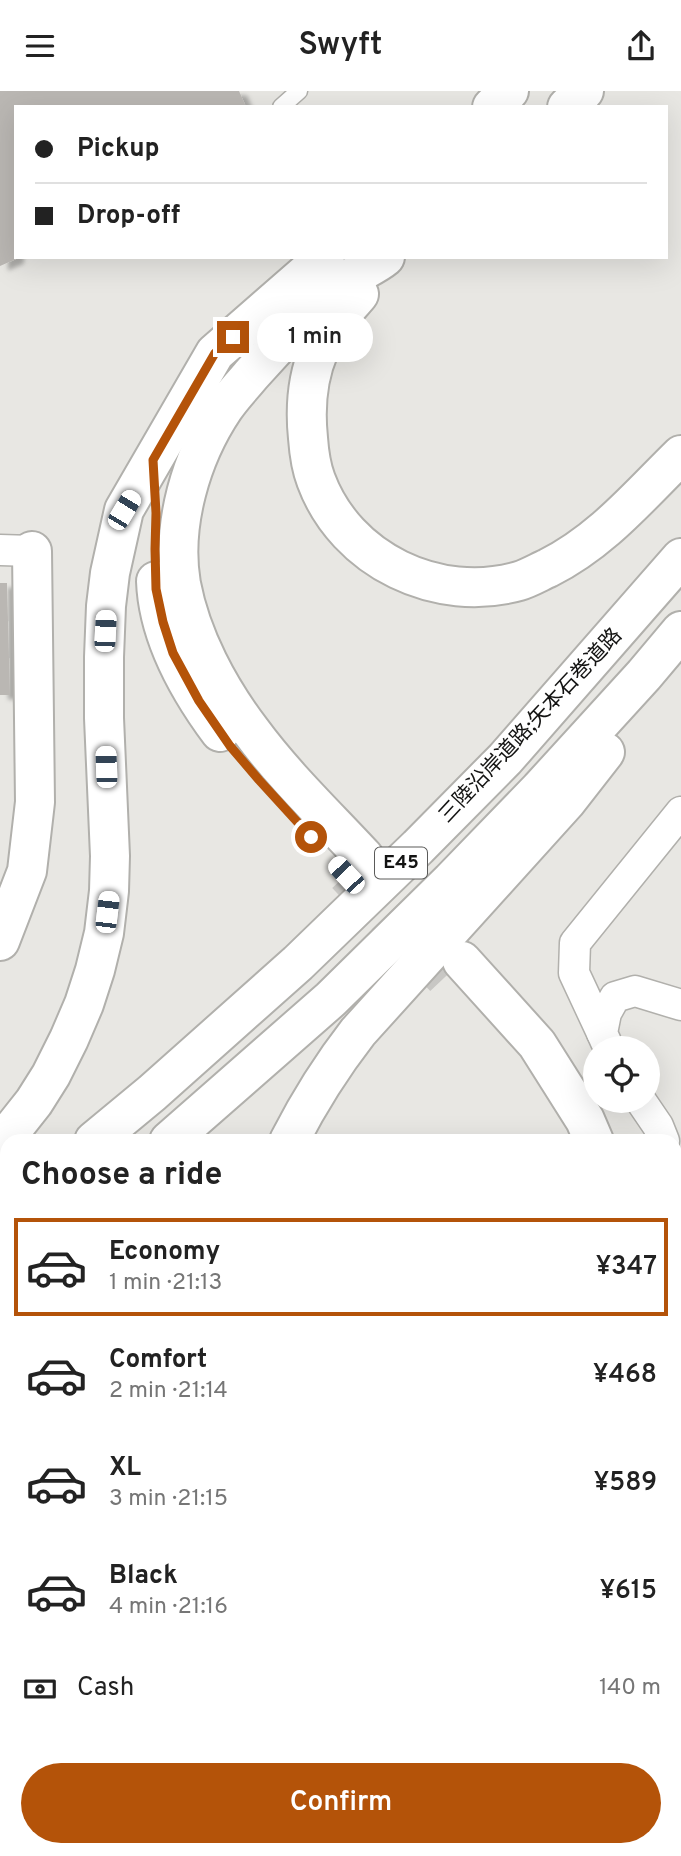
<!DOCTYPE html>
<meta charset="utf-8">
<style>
body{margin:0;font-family:Overpass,"Noto Sans JP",sans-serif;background:#f6f6f6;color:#222;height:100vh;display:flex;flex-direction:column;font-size:26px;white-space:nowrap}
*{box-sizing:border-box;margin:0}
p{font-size:23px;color:#767676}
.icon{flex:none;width:38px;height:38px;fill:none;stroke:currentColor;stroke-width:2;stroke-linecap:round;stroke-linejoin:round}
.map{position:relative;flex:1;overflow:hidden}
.details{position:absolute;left:0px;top:1043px;width:682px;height:723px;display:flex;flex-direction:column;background:#fff;border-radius:21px 21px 0 0;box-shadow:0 7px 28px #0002}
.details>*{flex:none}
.guide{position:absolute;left:14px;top:14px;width:654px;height:154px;border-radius:0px;box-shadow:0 7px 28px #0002;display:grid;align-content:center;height:154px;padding:0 21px;background:#fff}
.fabs{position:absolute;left:583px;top:945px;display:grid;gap:14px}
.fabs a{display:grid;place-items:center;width:77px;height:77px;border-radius:50%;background:#fff;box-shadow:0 7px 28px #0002;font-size:35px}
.end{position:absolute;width:32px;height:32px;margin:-16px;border:9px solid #b45309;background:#fff;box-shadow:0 0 0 4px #fff}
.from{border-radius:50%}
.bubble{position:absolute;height:49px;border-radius:24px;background:#fff;box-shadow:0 7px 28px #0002;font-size:23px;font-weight:600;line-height:49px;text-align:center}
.car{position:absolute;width:21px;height:42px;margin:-21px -10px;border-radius:9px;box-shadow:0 0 5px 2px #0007;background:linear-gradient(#fff 24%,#345 0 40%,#fff 0 76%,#345 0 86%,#fff 0)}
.guide b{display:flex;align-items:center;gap:24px;height:66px;font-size:26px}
.guide b+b{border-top:2px solid #e0e0e0}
.guide i{width:18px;height:18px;background:#222}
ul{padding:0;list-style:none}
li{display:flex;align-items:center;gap:21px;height:98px;margin:0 14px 10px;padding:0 7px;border:4px solid transparent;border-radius:0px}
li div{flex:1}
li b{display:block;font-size:26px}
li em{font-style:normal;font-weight:600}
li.selected{border-color:#b45309}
li>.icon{width:63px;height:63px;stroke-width:1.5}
h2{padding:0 21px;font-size:32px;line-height:84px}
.pay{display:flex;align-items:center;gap:18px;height:77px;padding:0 21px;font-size:26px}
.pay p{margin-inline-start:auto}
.cta{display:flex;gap:14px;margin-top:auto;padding:14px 21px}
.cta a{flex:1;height:80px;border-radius:42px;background:#b45309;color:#fff;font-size:28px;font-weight:600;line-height:80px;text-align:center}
header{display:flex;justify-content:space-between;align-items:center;height:91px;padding:0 21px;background:#fff;font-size:32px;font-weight:600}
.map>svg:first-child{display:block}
</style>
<header><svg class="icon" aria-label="menu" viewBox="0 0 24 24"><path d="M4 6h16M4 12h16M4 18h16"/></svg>Swyft<svg class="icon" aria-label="share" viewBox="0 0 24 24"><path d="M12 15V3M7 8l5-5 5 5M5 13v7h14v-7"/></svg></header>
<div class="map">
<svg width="681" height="1765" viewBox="0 0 681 1765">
<defs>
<filter id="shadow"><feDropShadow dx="8" dy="4.5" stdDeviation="2" flood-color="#0004"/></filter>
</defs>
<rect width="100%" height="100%" fill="#e8e7e3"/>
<path fill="#a6cdaf" d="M7,1383V1596L0,1601V1384Z"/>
<g fill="#bab7b3" filter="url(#shadow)">
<path d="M0,0H239L246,16H16V168L0,175Z"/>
<path d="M0,492H7L10,604H0Z"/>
<path d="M680,1306H681V1486L676,1485V1322Z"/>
<path d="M677,1652L681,1654V1737L676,1735V1658Z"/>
<path d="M7,1750V1759H31L37,1765H0V1757Z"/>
<path d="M191,1759H201L204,1765H178Z"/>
<path d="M209,1759H250L232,1765H211Z"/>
<path d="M547,1759H646L645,1765H545Z"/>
</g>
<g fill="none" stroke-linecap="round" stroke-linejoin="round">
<path stroke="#c8c7c4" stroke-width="38" stroke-dasharray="38 19" stroke-linecap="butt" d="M346,784L444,887"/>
<defs>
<g id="lane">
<path d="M281,16L299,0"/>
<path d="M676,1627L681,1628"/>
</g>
<g id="street">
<path d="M0,459L32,460"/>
<path d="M602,942L574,882L575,852L681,721"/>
<path d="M606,951L602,942L606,922L615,906L635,900L681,914"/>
<path d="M641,1010L658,1035L664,1050"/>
<path d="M676,1081L681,1095"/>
<path d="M676,1266L681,1248"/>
<path d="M122,1765L132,1759"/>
<path d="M528,1765L530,1759"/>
</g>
<g id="secondary">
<path d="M0,850L27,780L35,711L32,460"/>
<path d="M676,1540L681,1542"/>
<path d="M0,1621L7,1615"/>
</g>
<g id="highway">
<path d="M492,16L509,0"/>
<path d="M567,16L584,0"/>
<path d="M359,203C344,221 328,237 319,259C307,287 305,318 308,347C309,361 311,376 316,389C346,470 438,513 519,490C529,487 539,481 548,477C602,450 639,405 681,364"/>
<path d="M156,490C158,545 188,598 220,641"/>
<path d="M364,766C326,725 284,685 251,640C219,598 191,546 181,493C171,434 191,366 224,317C232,305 242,295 251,284C280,251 311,220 345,191C357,181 373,176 385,166"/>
<path d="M462,870L537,953L585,1029L594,1050"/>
<path d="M94,1050L152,1002L298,872L418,756L505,668L681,467"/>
<path d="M169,1050L331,908L451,790L540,698L644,584L681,540"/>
<path d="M289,1050C310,1009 330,977 358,941L566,711L605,661"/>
<path d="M0,1054L34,1011L51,984L69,948L84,913L95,879L104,842L109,800L110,765L104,627V566L106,515L110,482L124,419L215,262L325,166"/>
<path d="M0,1126L7,1121"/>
<path d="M0,1184L7,1179"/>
<path d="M0,1293L7,1292"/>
</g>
</defs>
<use href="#lane" stroke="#b1b0ac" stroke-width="19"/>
<use href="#street" stroke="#b1b0ac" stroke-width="33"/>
<use href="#secondary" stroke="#b1b0ac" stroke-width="42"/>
<use href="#highway" stroke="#b1b0ac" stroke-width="42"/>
<use href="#lane" stroke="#fff" stroke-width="16"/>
<use href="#street" stroke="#fff" stroke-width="30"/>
<use href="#secondary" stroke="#fff" stroke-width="38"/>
<use href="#highway" stroke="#fff" stroke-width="38"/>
</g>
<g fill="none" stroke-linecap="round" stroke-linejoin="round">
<path stroke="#b45309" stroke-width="9" d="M233,246L215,262L153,369L156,422L155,458L156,498L163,531L173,562L199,610L230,655L259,689L311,746"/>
</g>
<g text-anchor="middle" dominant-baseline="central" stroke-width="7" stroke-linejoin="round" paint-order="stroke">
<rect fill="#fff" stroke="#5a5a59" stroke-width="2" x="375" y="756.5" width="52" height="31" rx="5"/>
<g font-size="19" font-weight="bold" fill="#131312">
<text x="401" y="772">E45</text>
</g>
<g font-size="21" fill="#131312" stroke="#fff">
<text transform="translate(531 635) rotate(-47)">三陸沿岸道路;矢本石巻道路</text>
</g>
</g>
</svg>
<div class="fabs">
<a><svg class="icon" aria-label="locate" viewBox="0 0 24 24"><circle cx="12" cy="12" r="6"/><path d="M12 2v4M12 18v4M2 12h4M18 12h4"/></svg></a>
</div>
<i class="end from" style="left:311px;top:746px"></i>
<i class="end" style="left:233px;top:246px"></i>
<div class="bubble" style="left:257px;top:222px;width:116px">1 min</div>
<i class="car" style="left:124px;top:419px;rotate:31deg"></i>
<i class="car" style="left:105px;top:540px;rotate:3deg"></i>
<i class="car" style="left:106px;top:676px;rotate:358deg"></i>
<i class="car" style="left:346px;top:784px;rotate:317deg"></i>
<i class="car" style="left:107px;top:821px;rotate:7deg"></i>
<div class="guide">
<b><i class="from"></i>Pickup</b>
<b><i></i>Drop-off</b>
</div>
<section class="details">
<h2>Choose a ride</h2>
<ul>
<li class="selected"><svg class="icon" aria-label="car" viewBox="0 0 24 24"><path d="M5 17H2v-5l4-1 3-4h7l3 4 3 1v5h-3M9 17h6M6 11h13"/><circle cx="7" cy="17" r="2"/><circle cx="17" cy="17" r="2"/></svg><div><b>Economy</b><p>1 min · 21:13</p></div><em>¥347</em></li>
<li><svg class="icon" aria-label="car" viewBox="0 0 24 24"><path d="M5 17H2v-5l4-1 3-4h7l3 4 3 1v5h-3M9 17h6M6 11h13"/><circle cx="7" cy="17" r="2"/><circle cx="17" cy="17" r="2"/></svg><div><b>Comfort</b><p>2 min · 21:14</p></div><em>¥468</em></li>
<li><svg class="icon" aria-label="car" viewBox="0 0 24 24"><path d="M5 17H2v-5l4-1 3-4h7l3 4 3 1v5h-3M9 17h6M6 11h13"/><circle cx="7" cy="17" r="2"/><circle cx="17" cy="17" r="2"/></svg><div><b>XL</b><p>3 min · 21:15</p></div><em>¥589</em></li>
<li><svg class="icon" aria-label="car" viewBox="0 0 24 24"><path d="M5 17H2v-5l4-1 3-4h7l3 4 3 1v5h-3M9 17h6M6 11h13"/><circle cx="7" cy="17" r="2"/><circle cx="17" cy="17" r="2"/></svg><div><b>Black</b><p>4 min · 21:16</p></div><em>¥615</em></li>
</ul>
<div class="pay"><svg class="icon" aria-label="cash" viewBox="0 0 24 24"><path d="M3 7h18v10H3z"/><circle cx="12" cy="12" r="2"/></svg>Cash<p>140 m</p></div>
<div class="cta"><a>Confirm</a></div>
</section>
</div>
